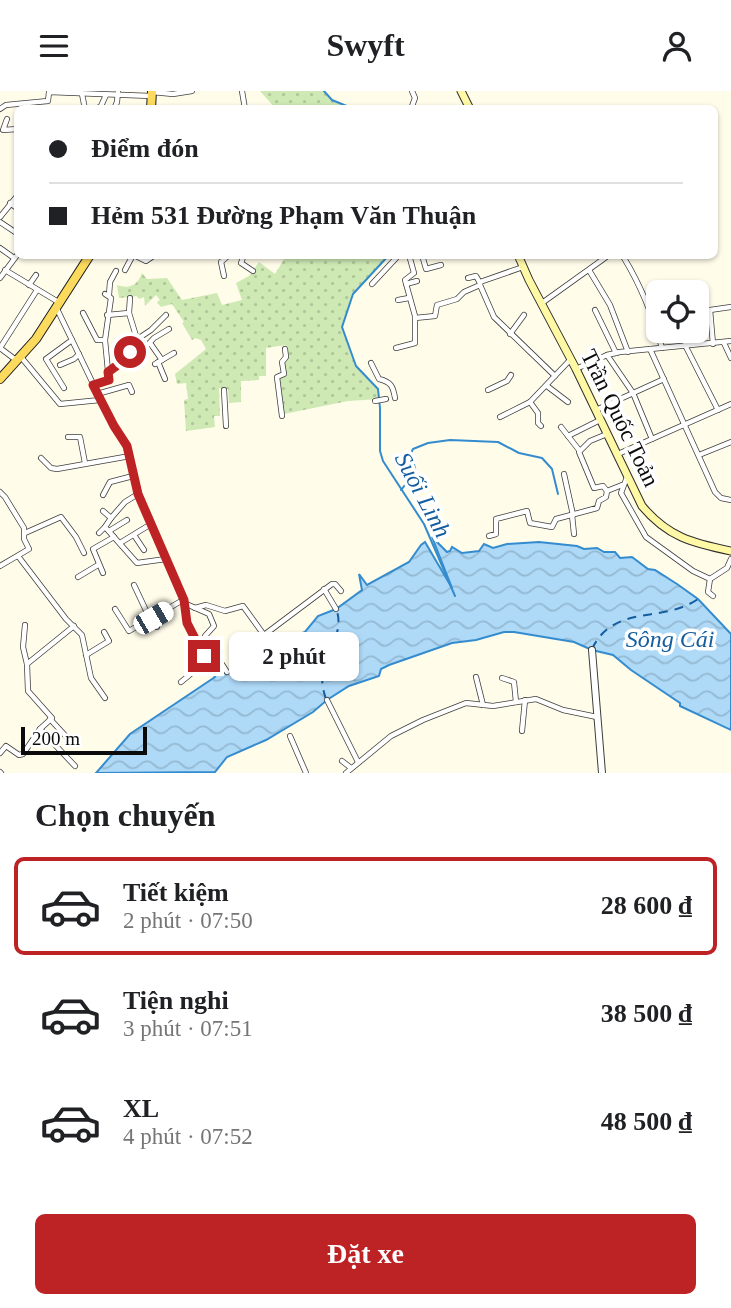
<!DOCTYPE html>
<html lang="vi">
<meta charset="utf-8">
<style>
body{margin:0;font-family:Georgia,serif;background:#f6f6f6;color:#202124;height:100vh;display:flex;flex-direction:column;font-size:26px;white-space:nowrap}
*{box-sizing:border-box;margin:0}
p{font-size:23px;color:#757577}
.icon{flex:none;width:38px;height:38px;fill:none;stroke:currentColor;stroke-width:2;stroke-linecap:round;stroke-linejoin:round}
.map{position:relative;height:682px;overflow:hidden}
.sheet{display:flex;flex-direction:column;background:#fff;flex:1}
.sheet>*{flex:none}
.guide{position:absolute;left:14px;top:14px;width:704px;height:154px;border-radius:10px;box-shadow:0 2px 5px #0004;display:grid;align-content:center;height:154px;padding:0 35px;background:#fff}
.fabs{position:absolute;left:646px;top:189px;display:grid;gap:14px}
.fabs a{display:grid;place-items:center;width:63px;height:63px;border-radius:10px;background:#fff;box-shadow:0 2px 5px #0004;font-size:35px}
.scale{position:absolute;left:21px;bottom:18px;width:126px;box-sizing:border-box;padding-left:7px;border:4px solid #0b0b0b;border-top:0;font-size:19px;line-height:24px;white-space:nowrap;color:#0b0b0b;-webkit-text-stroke:5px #fff;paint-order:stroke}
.end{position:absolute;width:32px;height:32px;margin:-16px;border:9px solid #bd2224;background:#fff;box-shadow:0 0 0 4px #fff}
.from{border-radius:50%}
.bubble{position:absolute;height:49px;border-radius:10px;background:#fff;box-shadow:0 2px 5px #0004;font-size:23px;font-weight:700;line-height:49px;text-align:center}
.car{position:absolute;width:21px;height:42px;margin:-21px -10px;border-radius:9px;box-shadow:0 0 5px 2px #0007;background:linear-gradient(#fff 24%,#345 0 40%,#fff 0 76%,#345 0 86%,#fff 0)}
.guide b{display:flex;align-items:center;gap:24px;height:66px;font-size:26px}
.guide b+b{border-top:2px solid #e0e0e0}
.guide i{width:18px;height:18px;background:#202124}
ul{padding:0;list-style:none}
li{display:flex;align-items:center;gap:21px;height:98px;margin:0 14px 10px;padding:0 21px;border:4px solid transparent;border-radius:10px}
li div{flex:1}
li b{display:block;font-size:26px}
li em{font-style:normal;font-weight:700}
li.selected{border-color:#bd2224}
li>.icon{width:63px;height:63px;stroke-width:1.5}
h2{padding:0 35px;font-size:32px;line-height:84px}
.button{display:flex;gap:14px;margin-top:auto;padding:14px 35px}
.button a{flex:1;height:80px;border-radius:10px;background:#bd2224;color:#fff;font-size:28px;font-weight:700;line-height:80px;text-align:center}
header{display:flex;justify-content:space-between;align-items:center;height:91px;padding:0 35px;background:#fff;font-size:32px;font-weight:700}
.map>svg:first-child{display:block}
</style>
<header><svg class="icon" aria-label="menu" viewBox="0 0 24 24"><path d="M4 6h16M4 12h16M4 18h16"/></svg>Swyft<svg class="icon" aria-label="person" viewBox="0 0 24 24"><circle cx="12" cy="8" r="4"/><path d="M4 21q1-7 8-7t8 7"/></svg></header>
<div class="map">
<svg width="731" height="682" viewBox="0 0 731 682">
<defs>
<pattern id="grass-dots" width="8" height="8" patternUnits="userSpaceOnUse" patternTransform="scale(1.75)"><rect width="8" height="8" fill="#cee9b4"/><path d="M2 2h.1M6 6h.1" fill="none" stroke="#b0c699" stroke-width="1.8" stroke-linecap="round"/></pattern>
<pattern id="water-waves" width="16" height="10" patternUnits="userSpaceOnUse" patternTransform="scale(1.75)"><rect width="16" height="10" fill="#aed9f7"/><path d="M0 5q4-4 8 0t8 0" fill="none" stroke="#94b9d2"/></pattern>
</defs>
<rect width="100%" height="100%" fill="#fffcea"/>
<g fill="url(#grass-dots)">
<path d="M260,0H324L332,9L354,17H275Z"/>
<path d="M286,165H389L353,203L343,236L352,267L356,275L378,298L380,308L348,310L284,323L279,286L284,285V269L287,265L285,254L266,257V285H259V289L241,290V311L229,312L228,298L219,297L220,325H214L215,336L186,340L184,309L188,308L186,292L177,293L175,283L206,258L201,249L195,247L192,249L182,232L184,231L172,213L161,216L157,211L160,209L156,204L145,215L144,206L139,208L137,205L119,207L117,194C130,198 137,195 142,182L147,188L167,187L182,209L217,202L222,214L242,209L236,192L249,185L259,171L275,183Z"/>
</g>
<path fill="url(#water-waves)" stroke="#348ccf" stroke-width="2" d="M432,446L447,461L450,460L452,456L462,462L479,460L484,453L493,457L507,453L539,451L577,455L584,458L597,457L604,461H615L620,467L632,466L648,478L655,479L677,493L698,508L731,543V639L680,615V612L631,579L613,564L592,559L574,551L514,541H504L476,549L452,552L389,574L381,578L379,585L349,595L327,609L313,621L266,649L227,666L215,681L96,682L130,643L215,586L212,581L222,578L224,582L240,577L261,563L284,554L293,545L305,541L318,525L336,518L362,499L359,483L367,494L409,471L421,454L425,451L452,497Z"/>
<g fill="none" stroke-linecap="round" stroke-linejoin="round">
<g stroke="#348ccf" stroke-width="2">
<path d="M324,0L332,9L354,18"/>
<path d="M389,164L353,203L342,236L356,275L378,298L380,317V360L383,370L424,433L455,505"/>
<path d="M401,399C414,381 421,388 410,364L413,358L428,352L450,349L498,351L519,362L542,367L552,378L558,403"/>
</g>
<g stroke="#145d9e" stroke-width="2" stroke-dasharray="9 7" stroke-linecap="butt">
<path d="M592,558C614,512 662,533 698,508"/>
<path d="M326,608C311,566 346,553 337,520"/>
</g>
<defs>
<g id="minor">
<path d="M242,0L245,18"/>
<path d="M152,1L173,3L192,0"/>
<path d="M82,3L85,18"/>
<path d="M0,18L6,14L48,10L49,1L151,5"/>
<path d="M96,18L101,15L106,4"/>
<path d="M114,18L117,11L118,0"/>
<path d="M411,18L415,7L412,0"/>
<path d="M7,28L3,39L18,38"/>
<path d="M10,112L18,118"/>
<path d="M0,126L18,104"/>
<path d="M0,131L18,143"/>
<path d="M0,157L14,167"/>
<path d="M134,164L146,170L155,164"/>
<path d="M244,164L241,172L253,180"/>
<path d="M422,164L426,178L441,174"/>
<path d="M621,164L624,167C641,195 653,225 662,257"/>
<path d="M523,176L480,191V194L494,226L555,285"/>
<path d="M5,179L60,212"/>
<path d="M125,179L133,164"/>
<path d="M589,179L610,214L628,261"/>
<path d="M224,185L221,171L229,164"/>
<path d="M0,187L18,163"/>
<path d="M468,187L476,185L480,192"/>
<path d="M372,193L399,164"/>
<path d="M406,193L417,190"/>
<path d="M29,194L36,184"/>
<path d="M105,203L111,207L105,249L108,280"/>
<path d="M109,204L110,191L116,180"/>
<path d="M398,209L409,207"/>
<path d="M542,212L609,164"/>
<path d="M57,218L114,336L127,355L137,402L184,509L187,532L205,568V571L181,591"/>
<path d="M595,219L616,262"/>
<path d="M710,219L713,253"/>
<path d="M696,221L731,216"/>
<path d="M83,222L97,249H105"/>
<path d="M107,224L129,222"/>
<path d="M415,227L435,225L437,214L457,208L464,201L480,194"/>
<path d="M684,240L686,256L718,319"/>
<path d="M510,243L524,224"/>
<path d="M133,251L151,239L166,224"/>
<path d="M150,252L162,269L155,273"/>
<path d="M724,252L731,267"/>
<path d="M0,257L37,199"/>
<path d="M0,257L16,269"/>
<path d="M396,257L415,252V225L405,189L414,182L409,164"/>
<path d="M650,258L715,401L721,407L731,409"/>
<path d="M607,264L633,302L652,348"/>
<path d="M130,265L136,245L129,222L130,207"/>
<path d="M21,266L60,313L100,309"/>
<path d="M162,269L174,262"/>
<path d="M158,271L165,288"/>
<path d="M371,272L379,288C391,291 393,295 395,307"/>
<path d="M60,274L74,268L79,263"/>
<path d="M576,278L607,264L620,261L731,250"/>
<path d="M93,294L109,289L108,281L130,265L139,263L154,247L169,238"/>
<path d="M547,295L568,311"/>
<path d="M64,297L46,268L72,249"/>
<path d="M224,299L226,335"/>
<path d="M488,299L507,290L511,284"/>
<path d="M97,303L129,294L132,301"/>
<path d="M375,310L386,308"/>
<path d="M530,311L538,322V332L541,335"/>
<path d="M596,319L664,288"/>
<path d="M282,325L277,286L284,283L282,271L286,266L285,258"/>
<path d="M500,326L530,311L570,269"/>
<path d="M561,336L579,359"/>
<path d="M607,343L590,350L579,361L594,397L603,395L607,400L622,394"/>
<path d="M568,345L600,329"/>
<path d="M68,346H80L85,372"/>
<path d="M618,363L731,313"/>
<path d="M699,364L731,351"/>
<path d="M41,367L51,377L57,378L130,365"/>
<path d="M564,383L573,424"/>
<path d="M627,386L621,402L646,446L693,480L710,488"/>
<path d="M0,401L5,406L24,437V448L29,458L0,475"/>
<path d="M103,404L110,391L133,385"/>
<path d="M103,420L111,427L125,411L138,403"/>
<path d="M572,424L574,443"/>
<path d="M111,427L105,436L137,472L166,468"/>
<path d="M109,440L127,429"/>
<path d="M25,442L61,426L76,446L84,462"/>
<path d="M99,442L105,436"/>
<path d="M134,444L144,459"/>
<path d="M489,445L496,443V428L527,420L530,432L552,436L556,428L597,417L599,410L606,406L607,400"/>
<path d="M120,452L151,433"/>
<path d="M18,465L66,528L82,544L91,587L105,607"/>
<path d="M103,482L93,458L114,446"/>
<path d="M78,486L98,474"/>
<path d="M134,494L150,528"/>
<path d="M324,498L336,518"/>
<path d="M713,505L708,501L710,488L727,477L731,468"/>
<path d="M184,512L209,523L214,535L205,545L206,549L227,581"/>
<path d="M195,517L206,514L225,520L243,515L264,544L332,493H335L341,500"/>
<path d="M115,518L129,540L183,509"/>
<path d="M153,527L157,536"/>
<path d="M25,534L23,556L27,573"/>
<path d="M86,564L109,550L104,541"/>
<path d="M476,586L483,614"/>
<path d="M502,587L514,591L516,611"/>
<path d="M327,609L358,671"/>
<path d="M50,628L72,652"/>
<path d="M40,638L75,675"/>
<path d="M522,640L525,609"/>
<path d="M290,645L306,682"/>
<path d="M0,662L6,655L19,664L23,663L40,638L52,627L28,600L27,573L74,535"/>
<path d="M342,670L351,677"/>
<path d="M0,681L1,682"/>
<path d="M346,682L391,645L423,629L466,612L493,615L536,608L563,619L597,626"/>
</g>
<path id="tertiary" d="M592,559L602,682"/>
<g id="secondary">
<path d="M461,0L470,18"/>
<path d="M518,164L529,189L576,278L642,415C668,446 692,452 731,460"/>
</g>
<g id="primary">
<path d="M151,18L152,0"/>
<path d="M0,288L36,248L90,164"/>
</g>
</defs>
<use href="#minor" stroke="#3e3e3e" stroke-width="6"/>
<use href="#tertiary" stroke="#3e3e3e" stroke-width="8"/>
<use href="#secondary" stroke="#2d2d2d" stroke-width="9"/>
<use href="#primary" stroke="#1c1c1c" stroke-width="10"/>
<use href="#minor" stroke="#fff" stroke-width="4.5"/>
<use href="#tertiary" stroke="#fff" stroke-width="6"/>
<use href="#secondary" stroke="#fff8a5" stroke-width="7"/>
<use href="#primary" stroke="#fbda5e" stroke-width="8"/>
</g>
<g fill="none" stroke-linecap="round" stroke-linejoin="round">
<path stroke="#bd2224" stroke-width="9" d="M130,261V265L108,281L109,289L93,294L114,335L127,355L138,403L184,509L187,532L204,565"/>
</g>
<g text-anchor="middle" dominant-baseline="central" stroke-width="7" stroke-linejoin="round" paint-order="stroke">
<g font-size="23" fill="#0b0b0b" stroke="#fff">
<text transform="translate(620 327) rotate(64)">Trần Quốc Toản</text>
</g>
<g font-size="24" font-style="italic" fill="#145d9e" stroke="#fff">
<text transform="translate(423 404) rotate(62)">Suối Linh</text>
<text x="670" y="548">Sông Cái</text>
</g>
</g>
</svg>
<div class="fabs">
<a><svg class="icon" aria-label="locate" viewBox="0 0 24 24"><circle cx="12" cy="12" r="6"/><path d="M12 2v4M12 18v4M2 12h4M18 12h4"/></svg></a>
</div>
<div class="scale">200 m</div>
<i class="end from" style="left:130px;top:261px"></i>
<i class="end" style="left:204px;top:565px"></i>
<div class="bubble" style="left:229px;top:541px;width:130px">2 phút</div>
<i class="car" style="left:153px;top:527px;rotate:60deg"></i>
<div class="guide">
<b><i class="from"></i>Điểm đón</b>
<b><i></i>Hẻm 531 Đường Phạm Văn Thuận</b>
</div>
</div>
<section class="sheet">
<h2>Chọn chuyến</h2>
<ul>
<li class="selected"><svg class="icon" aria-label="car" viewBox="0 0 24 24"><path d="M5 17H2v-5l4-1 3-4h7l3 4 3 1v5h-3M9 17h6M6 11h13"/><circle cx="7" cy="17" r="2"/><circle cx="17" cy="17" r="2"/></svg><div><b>Tiết kiệm</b><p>2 phút · 07:50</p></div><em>28 600 ₫</em></li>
<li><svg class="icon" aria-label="car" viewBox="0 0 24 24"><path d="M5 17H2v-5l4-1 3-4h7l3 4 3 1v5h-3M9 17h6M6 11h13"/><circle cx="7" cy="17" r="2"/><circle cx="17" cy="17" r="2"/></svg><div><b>Tiện nghi</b><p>3 phút · 07:51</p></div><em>38 500 ₫</em></li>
<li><svg class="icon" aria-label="car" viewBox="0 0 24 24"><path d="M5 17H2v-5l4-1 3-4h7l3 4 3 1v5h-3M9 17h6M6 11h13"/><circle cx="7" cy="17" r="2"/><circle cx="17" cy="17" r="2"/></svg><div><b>XL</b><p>4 phút · 07:52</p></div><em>48 500 ₫</em></li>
</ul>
<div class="button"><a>Đặt xe</a></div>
</section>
